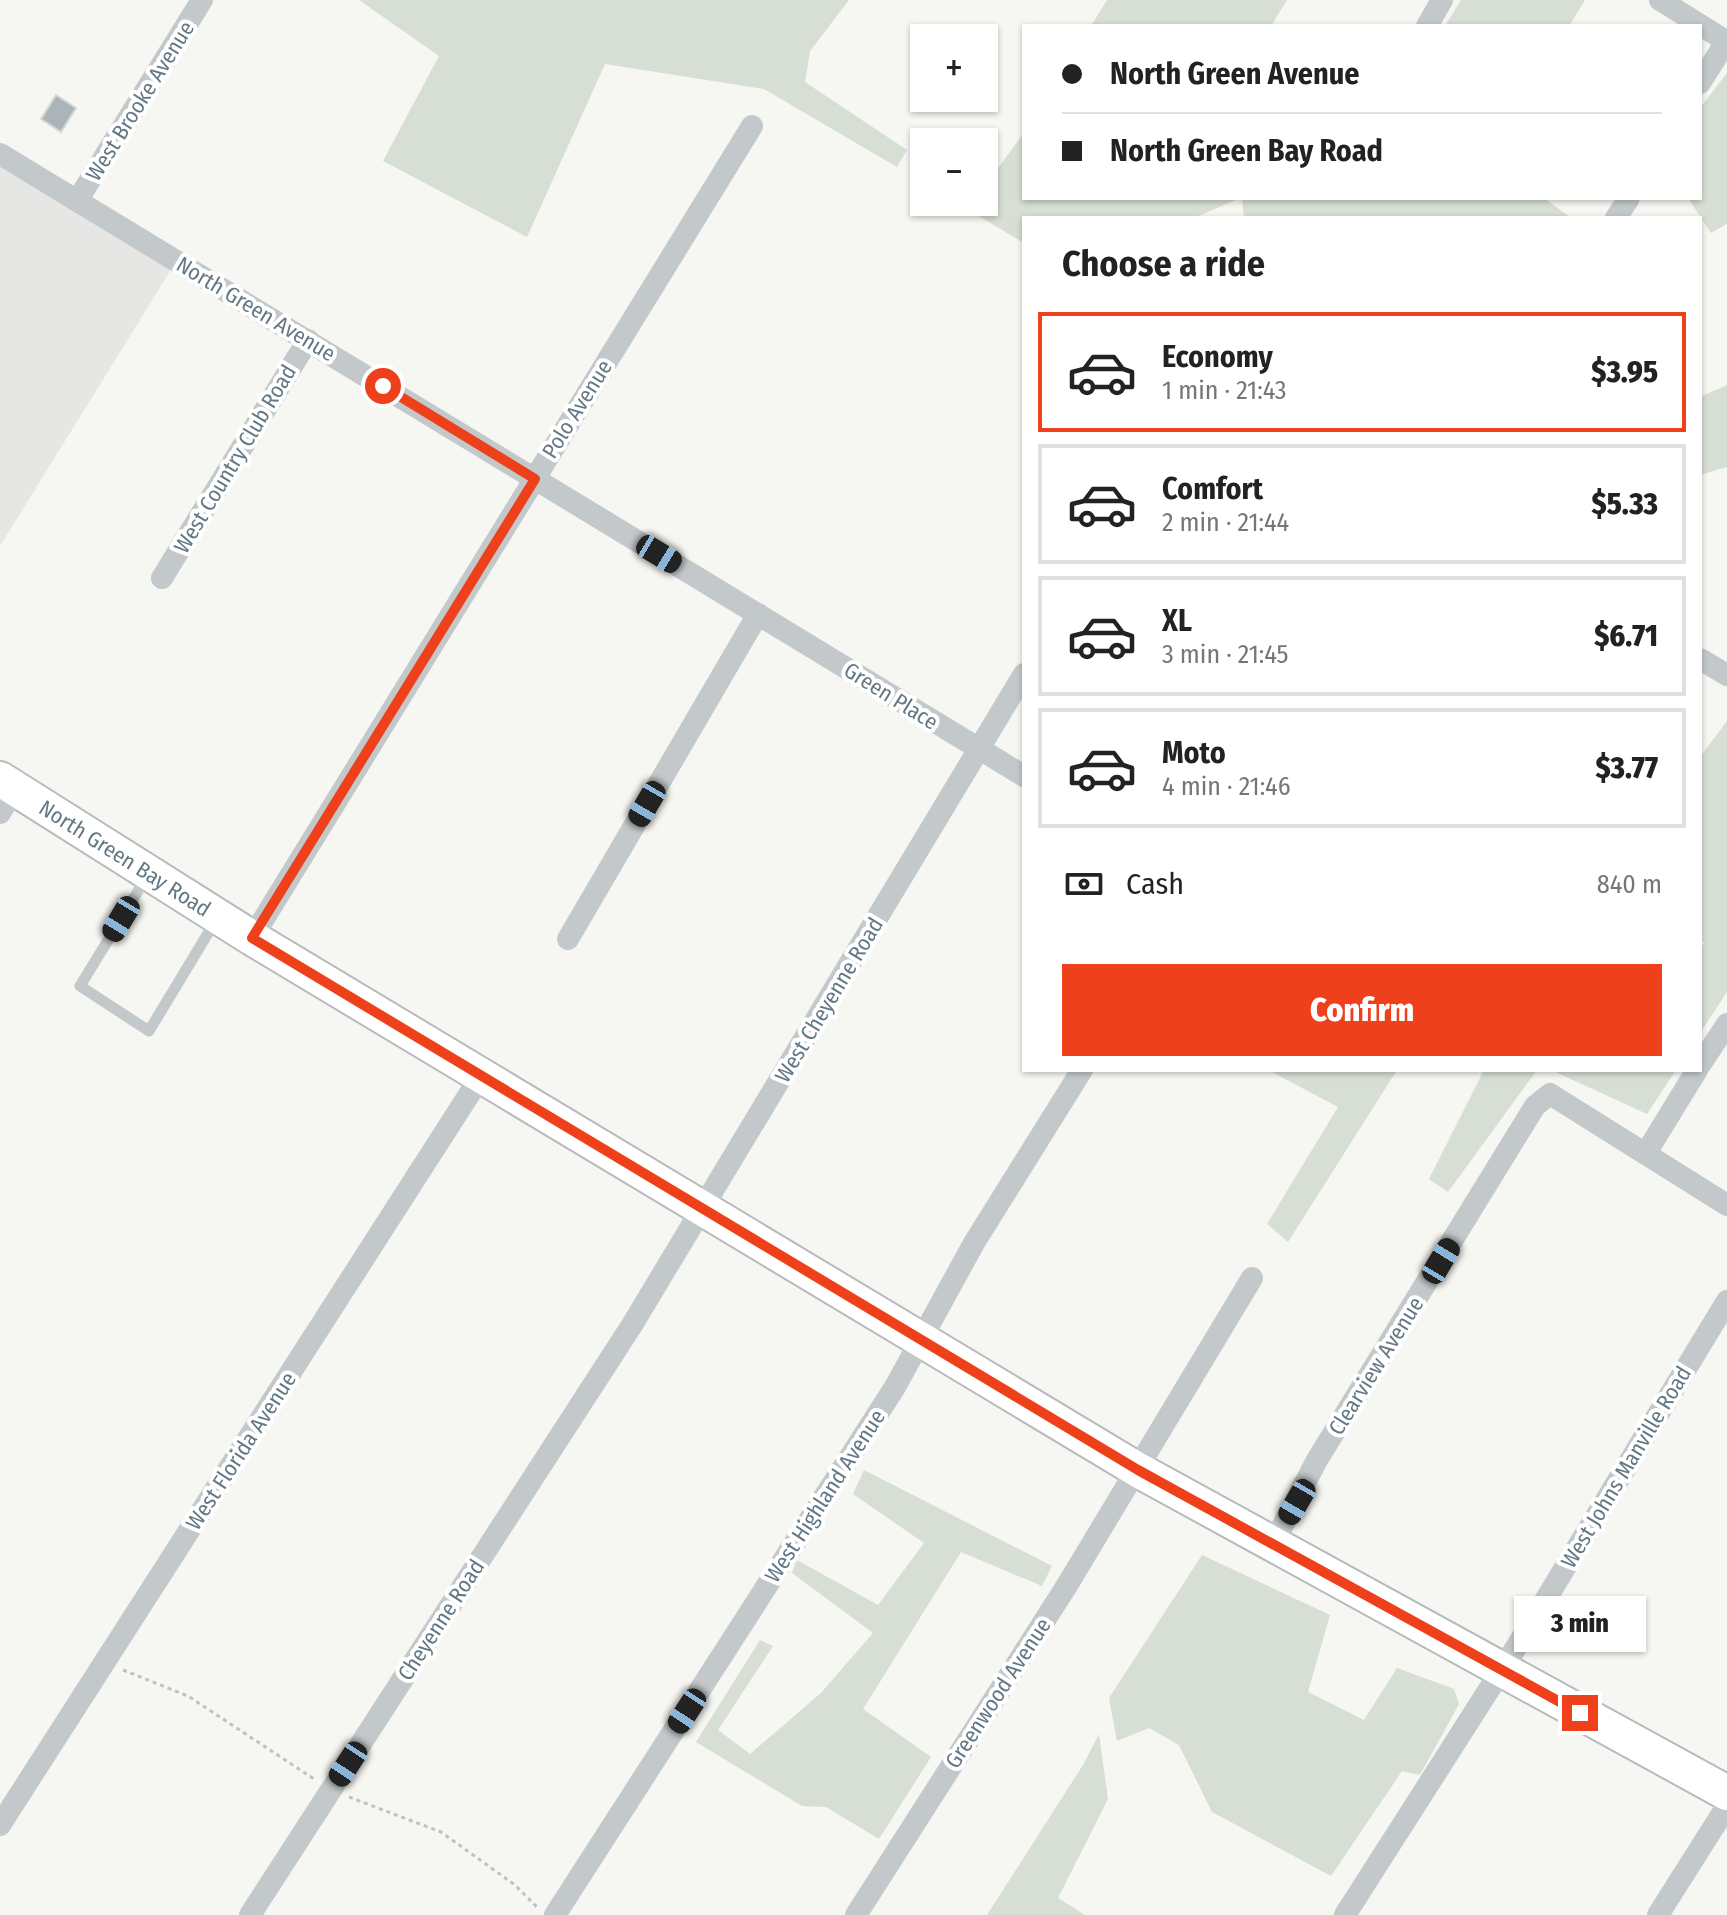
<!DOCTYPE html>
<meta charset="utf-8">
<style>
body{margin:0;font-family:"Fira Sans Condensed",sans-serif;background:#f2f2f2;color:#222;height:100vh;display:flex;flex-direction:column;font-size:30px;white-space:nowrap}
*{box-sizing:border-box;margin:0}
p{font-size:26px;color:#767676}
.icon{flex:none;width:44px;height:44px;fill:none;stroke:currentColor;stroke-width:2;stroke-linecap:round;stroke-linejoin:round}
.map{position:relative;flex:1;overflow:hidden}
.panel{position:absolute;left:1022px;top:216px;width:680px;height:856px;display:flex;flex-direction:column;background:#fff;border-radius:0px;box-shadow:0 2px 6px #0004}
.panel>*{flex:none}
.top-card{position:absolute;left:1022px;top:24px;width:680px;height:176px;border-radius:0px;box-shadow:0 2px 6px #0004;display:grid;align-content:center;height:176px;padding:0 40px;background:#fff}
.tools{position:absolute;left:910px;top:24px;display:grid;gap:16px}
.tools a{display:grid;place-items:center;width:88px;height:88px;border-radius:0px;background:#fff;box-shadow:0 2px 6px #0004;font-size:40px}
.end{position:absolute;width:36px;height:36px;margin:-18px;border:10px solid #ed401b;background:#fff;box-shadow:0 0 0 4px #fff}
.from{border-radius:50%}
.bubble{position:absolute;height:56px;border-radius:0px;background:#fff;box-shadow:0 2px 6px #0004;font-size:26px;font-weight:800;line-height:56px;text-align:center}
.car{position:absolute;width:24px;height:48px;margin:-24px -12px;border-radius:10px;box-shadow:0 0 6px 2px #0007;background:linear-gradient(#222 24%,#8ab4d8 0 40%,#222 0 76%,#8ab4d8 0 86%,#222 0)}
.top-card b{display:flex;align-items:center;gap:28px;height:76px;font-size:30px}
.top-card b+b{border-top:2px solid #e0e0e0}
.top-card i{width:20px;height:20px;background:#222}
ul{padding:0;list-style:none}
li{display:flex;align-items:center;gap:24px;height:120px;margin:0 16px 12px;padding:0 24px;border:4px solid #e0e0e0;border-radius:0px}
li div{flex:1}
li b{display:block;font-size:30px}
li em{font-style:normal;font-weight:800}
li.selected{border-color:#ed401b}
li>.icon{width:72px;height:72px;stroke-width:1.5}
h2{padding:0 40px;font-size:36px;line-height:96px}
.pay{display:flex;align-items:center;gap:20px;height:88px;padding:0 40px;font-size:30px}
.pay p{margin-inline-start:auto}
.action{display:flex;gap:16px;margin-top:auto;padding:16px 40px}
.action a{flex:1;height:92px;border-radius:0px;background:#ed401b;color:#fff;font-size:32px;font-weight:800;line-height:92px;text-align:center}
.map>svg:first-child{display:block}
</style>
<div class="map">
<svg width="1727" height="1915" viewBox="0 0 1727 1915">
<rect width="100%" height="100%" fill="#f6f6f2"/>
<path fill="#e6e7e5" d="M0,152L182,252L0,546Z"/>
<g fill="#d7ded3">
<path d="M359,0H849L810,51L805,82L907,150L897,167L764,89L605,64L527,237L383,161L439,56Z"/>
<path d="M1107,0H1287L1271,26H1091Z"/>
<path d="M1461,0H1585L1569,26H1445Z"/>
<path d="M1727,73V224L1711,233L1688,198H1700V108Z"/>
<path d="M1024,133V198H1240L1194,218H1024V243L967,209L972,202H984V187Z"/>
<path d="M1242,198H1544L1571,218H1244Z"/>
<path d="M1727,385V467L1700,475V397Z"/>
<path d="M1727,721V992L1700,1033V949L1704,943L1700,939V757Z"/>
<path d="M1268,1070H1397L1288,1242L1267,1224L1338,1107Z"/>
<path d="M1484,1070H1537L1448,1192L1429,1179Z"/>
<path d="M1551,1070H1676L1647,1114Z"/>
<path d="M864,1470L1052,1566L1042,1586L961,1552L863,1709L931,1757L879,1839L826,1807L802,1806L696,1742L760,1640L773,1646L718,1730L750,1754L821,1693L873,1633L792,1573L797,1560L878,1605L924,1543L853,1494Z"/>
<path d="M1202,1555L1330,1615L1308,1692L1364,1720L1397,1668L1454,1689L1459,1704L1420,1775L1402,1771L1331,1876L1212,1812L1179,1745L1149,1728L1117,1741L1109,1698Z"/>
<path d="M1099,1734L1108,1799L1058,1898L1085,1915H987L1083,1765Z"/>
</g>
<path fill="#abb5b9" stroke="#d7d7d5" stroke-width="2" d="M56,95L76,108L61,132L41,119Z"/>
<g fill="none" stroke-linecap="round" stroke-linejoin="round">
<defs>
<g id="primary">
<path id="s1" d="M0,779L252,938L1138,1470L1727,1793"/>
</g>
</defs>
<use href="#primary" stroke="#b6bbbe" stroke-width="38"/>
<g stroke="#bfc1c3" stroke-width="3" stroke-dasharray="4 4" stroke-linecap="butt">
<path d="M123,1670L188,1696L314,1779"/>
<path d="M349,1797L441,1832L515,1885L537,1907"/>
</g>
<path stroke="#c3c8ca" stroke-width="11" d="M146,878L80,986L149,1031L216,920"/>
<g stroke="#c3c8ca" stroke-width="22">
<path d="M1660,0L1726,41"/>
<path d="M1427,26L1442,0"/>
<path d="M1700,83L1727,40"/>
<path d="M0,154L1024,776"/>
<path d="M77,201L202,0"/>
<path d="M1616,218L1629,198"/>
<path d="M162,578L308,340"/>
<path d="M1700,659L1727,675"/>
<path d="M0,813L15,789"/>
<path d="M252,938L752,126"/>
<path d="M568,939L758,614"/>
<path d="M1700,1065L1727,1024"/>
<path d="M1646,1153L1697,1070"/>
<path d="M1272,1546L1317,1460L1535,1106L1550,1094L1727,1205"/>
<path d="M0,1825L481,1076"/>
<path d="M250,1915L632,1325L1024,674"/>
<path d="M555,1915L895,1387L974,1243L1082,1070"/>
<path d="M856,1915L1066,1587L1252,1278"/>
<path d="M1345,1915L1529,1627L1727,1301"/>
<path d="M1658,1915L1727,1806"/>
</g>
<use href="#primary" stroke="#fff" stroke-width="34"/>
</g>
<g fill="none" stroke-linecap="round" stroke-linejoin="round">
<path stroke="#ed401b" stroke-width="10" d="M383,386L535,479L252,938L1138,1470L1580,1713"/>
</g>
<g text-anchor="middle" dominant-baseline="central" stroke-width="8" stroke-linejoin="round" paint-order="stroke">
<g font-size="22" fill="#637885" stroke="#fff">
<text transform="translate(140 101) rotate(-58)">West Brooke Avenue</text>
<text transform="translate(256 309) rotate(31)">North Green Avenue</text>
<text transform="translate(577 409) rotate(-58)">Polo Avenue</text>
<text transform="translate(235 459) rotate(-59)">West Country Club Road</text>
<text transform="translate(891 696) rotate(32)">Green Place</text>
<text stroke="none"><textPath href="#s1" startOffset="148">North Green Bay Road</textPath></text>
<text transform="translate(829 1000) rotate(-59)">West Cheyenne Road</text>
<text transform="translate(1376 1366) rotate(-58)">Clearview Avenue</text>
<text transform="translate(241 1451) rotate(-57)">West Florida Avenue</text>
<text transform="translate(1626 1467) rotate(-59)">West Johns Manville Road</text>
<text transform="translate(825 1496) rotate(-57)">West Highland Avenue</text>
<text transform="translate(441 1620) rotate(-57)">Cheyenne Road</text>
<text transform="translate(998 1693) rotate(-57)">Greenwood Avenue</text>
</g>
</g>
</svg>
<div class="tools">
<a>+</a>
<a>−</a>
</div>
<i class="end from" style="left:383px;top:386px"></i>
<i class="end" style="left:1580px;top:1713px"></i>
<div class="bubble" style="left:1514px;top:1596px;width:132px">3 min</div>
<i class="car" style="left:659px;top:554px;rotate:121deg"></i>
<i class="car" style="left:647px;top:804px;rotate:210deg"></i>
<i class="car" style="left:121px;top:919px;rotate:211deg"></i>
<i class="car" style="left:1441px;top:1261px;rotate:31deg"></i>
<i class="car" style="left:1297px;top:1502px;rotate:210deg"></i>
<i class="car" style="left:687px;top:1711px;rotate:213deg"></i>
<i class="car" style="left:348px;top:1764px;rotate:213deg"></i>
<div class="top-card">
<b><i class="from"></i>North Green Avenue</b>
<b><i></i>North Green Bay Road</b>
</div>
<section class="panel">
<h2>Choose a ride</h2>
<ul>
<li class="selected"><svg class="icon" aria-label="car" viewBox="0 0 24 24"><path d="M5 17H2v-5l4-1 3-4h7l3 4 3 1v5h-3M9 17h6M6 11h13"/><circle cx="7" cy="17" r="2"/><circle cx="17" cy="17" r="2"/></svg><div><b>Economy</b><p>1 min · 21:43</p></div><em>$3.95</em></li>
<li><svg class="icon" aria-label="car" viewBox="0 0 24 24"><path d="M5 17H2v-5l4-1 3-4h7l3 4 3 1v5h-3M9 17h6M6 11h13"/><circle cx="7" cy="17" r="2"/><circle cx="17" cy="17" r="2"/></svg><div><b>Comfort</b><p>2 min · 21:44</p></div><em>$5.33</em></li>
<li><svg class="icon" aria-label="car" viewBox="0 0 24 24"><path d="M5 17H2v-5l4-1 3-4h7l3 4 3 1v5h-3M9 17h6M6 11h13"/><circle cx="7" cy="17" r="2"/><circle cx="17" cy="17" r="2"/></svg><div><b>XL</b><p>3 min · 21:45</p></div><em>$6.71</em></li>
<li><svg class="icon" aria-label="car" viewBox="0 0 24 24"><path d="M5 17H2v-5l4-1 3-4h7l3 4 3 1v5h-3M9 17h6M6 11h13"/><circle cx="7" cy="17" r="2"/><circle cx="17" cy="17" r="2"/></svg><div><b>Moto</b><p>4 min · 21:46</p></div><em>$3.77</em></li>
</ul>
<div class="pay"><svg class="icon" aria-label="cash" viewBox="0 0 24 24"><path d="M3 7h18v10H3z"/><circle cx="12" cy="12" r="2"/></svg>Cash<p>840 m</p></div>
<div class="action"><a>Confirm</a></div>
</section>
</div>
